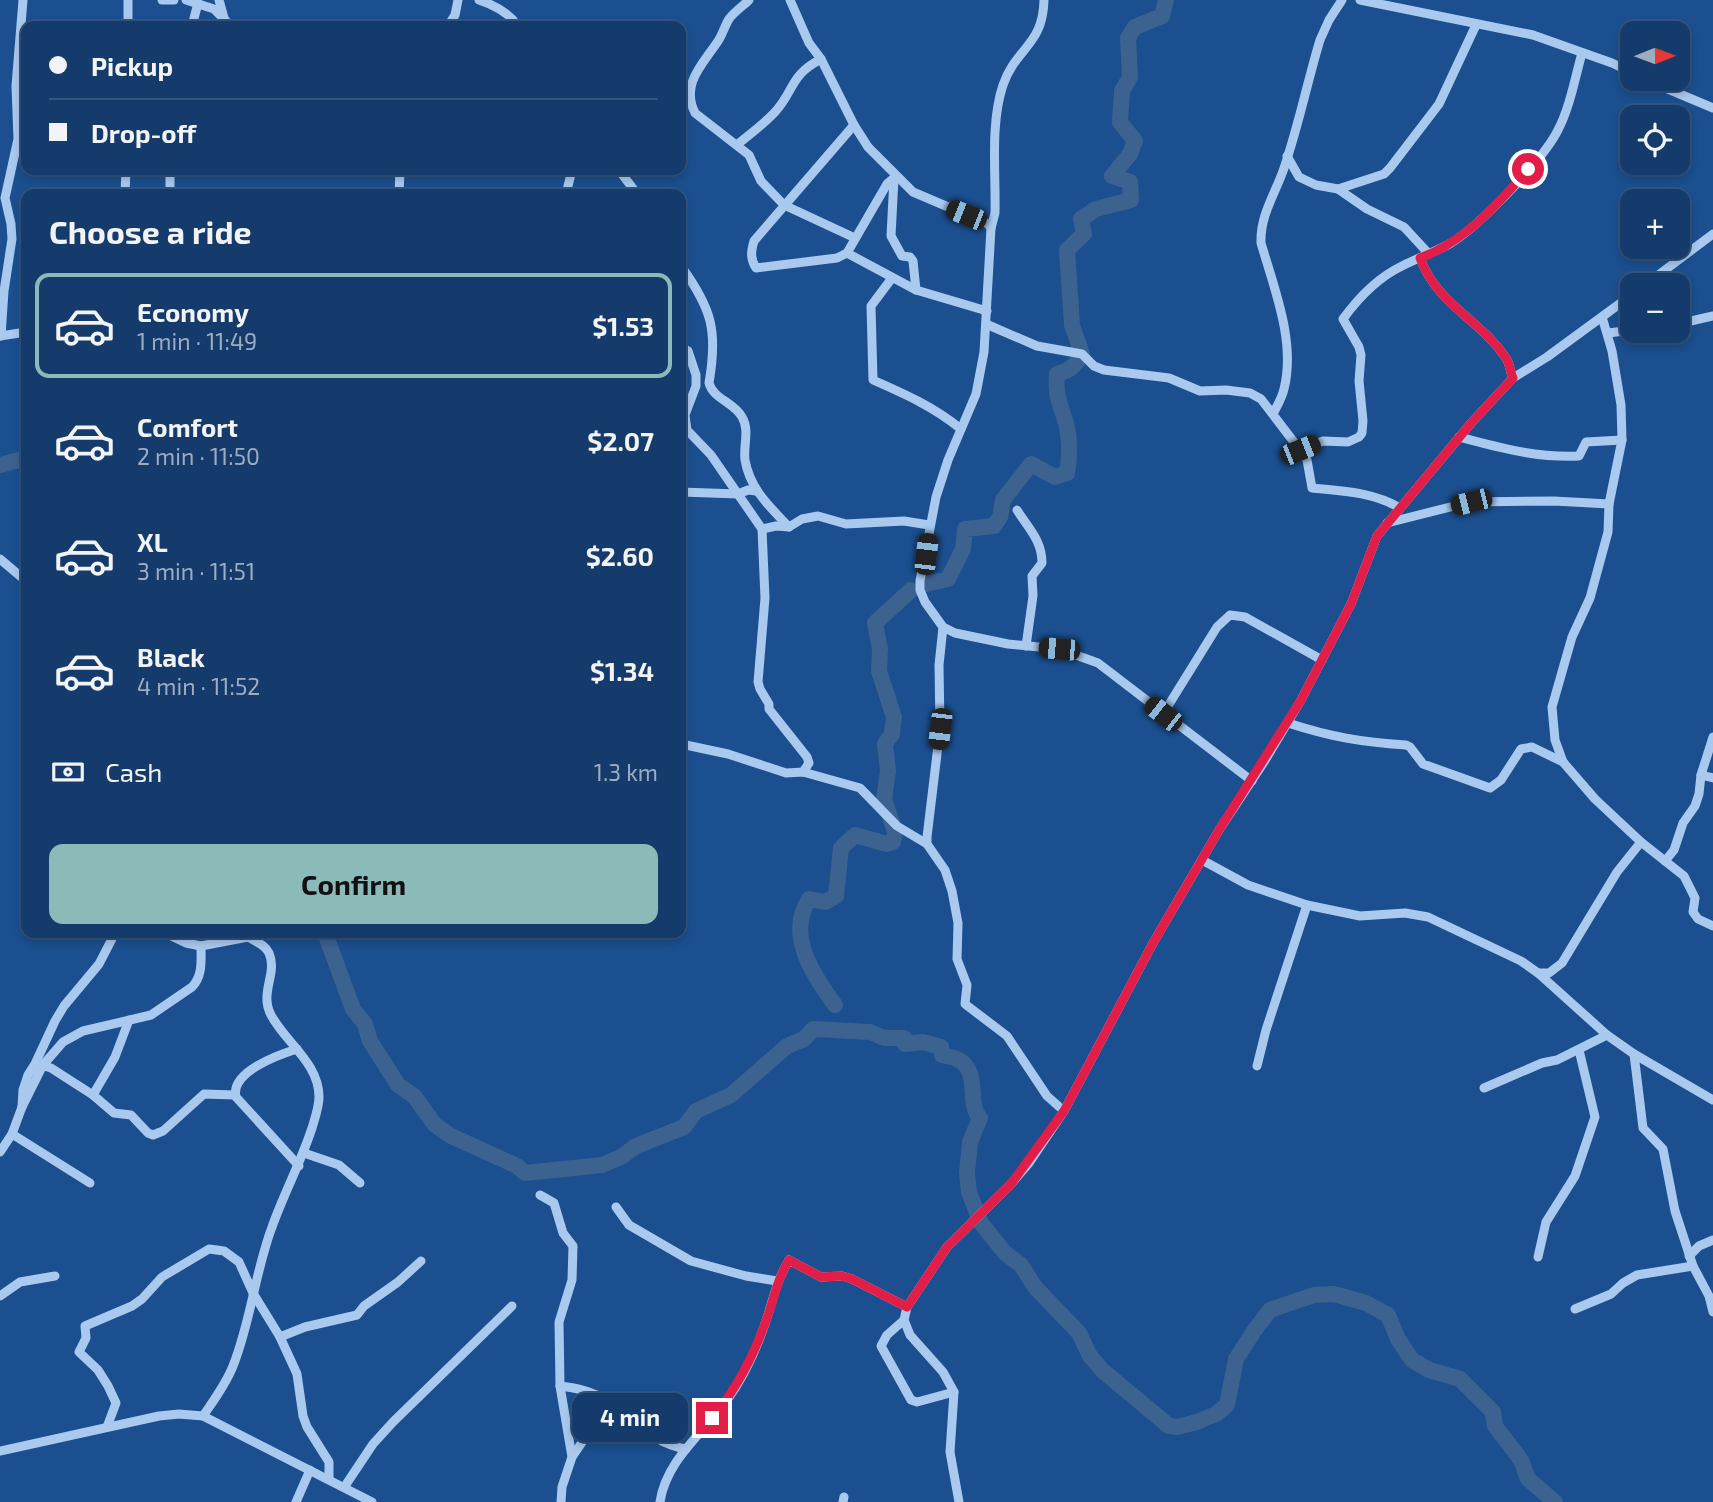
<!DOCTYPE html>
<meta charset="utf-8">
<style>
body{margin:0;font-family:"Exo 2",sans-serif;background:#1d4271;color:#f1f3f6;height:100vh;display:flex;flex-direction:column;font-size:26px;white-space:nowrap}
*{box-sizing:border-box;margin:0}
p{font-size:23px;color:#9dadc1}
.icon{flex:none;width:38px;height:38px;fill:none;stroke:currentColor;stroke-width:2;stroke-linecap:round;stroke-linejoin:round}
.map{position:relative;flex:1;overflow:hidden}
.sheet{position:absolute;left:21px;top:189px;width:665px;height:749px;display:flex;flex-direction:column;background:#143b6b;border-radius:14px;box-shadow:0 4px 10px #0003,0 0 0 2px #33557e}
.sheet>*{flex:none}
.hud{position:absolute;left:21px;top:21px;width:665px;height:154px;border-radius:14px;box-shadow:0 4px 10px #0003,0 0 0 2px #33557e;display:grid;align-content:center;height:154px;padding:0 28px;background:#143b6b}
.needle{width:46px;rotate:89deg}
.controls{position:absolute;left:1620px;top:21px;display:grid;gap:14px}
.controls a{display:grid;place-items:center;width:70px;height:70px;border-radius:14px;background:#143b6b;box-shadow:0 4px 10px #0003,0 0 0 2px #33557e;font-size:35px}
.end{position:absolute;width:32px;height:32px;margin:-16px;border:9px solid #e11d48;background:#fff;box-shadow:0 0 0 4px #fff}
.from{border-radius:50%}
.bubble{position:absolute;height:49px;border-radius:14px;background:#143b6b;box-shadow:0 4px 10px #0003,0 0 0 2px #33557e;font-size:23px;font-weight:700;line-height:49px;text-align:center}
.car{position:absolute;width:21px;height:42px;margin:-21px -10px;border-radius:9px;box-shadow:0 0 5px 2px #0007;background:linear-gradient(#222 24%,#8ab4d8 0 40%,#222 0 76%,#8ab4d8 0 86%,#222 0)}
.hud b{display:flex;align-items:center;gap:24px;height:66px;font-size:26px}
.hud b+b{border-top:2px solid #33557e}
.hud i{width:18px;height:18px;background:#f1f3f6}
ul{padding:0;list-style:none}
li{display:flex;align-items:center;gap:21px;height:105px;margin:0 14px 10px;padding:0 14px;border:4px solid transparent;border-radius:14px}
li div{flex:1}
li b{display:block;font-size:26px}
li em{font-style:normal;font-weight:700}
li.active{border-color:#8bbbb9}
li>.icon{width:63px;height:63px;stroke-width:1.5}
h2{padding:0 28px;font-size:32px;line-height:84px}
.pay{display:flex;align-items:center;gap:18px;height:77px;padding:0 28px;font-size:26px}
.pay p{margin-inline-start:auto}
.button{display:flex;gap:14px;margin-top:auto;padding:14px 28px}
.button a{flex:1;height:80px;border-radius:14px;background:#8bbbb9;color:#111;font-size:28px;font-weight:700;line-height:80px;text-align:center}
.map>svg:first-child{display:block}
</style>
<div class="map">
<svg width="1713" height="1502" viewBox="0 0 1713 1502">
<rect width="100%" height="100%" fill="#1b4f8f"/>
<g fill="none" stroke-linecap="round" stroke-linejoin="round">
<g stroke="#3c6290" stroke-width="16">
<path d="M0,465L26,458"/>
<path d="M926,584L948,579L963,549L965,529L994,526L1000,517L1003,500L1031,464L1055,477L1067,473C1070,456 1070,439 1066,423C1060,403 1055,396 1057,374C1070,371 1076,365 1082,354L1072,325L1067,250L1084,234L1081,219L1096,209L1131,200L1130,182L1112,176L1130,154L1135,141L1120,122L1122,91L1130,77L1128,38L1135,27L1162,16L1166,0"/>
<path d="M325,933L353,1009L365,1024L370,1041L398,1085L414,1096L435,1125L451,1136L517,1166L525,1173L602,1165L621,1157L636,1146L684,1127L696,1111L731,1095L787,1046L804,1039L813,1029L870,1032L884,1038H904L905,1044L923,1042L941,1047L942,1055C947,1056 955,1057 959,1060C981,1073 966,1104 980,1118L970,1142L967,1173L969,1192L981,1223L1005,1253L1021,1265L1035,1287L1079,1333L1090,1356L1103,1371L1169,1426L1177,1427L1197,1422L1216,1414L1227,1405L1236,1359L1254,1331L1270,1310L1314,1295L1334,1294L1366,1303L1388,1315L1398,1339L1412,1360L1429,1370L1460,1379L1493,1412L1495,1426L1521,1460L1528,1479L1555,1502"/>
<path d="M835,1005C813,975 786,935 809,899L825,902L836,896L841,848L855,835L887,844L893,842L895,832L884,799L888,771L885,744L892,734L894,717L879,671L880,649L875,623L911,590"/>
</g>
<g stroke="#a9c9ee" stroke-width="9">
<path d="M128,0V26"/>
<path d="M162,0H174"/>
<path d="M186,0L214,9L231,26"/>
<path d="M219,0L224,18"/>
<path d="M479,0C494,5 509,13 518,26"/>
<path d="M749,0C743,6 734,12 729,19C724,27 722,37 716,44C701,66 681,85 695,113L749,155L761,181L784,205L855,238"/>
<path d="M790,0L809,43L821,59L854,125L868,147L913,192L988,224L991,228"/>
<path d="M1044,0C1043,46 1016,47 1003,85C990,124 996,172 995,213L991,228L984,352L976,394L948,460L936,497L920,581V590L925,602L943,627L955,633L1008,644L1059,649L1098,663L1252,781"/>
<path d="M1360,0L1533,35L1612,63L1633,73"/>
<path d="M192,26L198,3"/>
<path d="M448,26L455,15L458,0"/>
<path d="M1644,79L1713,108"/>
<path d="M854,125L754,241C751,251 750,259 756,268L837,258L847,253L887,184L894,178"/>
<path d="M737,145C750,134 764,124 775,112C795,90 789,76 821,59"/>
<path d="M1287,156L1299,177L1316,185L1338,189L1367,209L1404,227L1429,254"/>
<path d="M170,170V194"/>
<path d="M619,170L637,194"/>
<path d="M894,178L891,236L902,256L910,257L913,261L916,290"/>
<path d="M1338,189L1384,174L1390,168L1439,104L1476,25"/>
<path d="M125,194L126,170"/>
<path d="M399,194L400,170"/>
<path d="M566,194L572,170"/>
<path d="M847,253L916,290L987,311"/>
<path d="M1420,258C1438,306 1480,319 1506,358C1510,364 1510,372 1513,378"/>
<path d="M681,266C712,309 718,331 709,383C713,399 734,402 742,417C750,430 743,446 745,460C750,489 769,506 789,527"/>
<path d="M892,278L871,306L873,380C905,394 934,407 961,429"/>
<path d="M1645,285L1713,234"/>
<path d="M986,324L1037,346L1082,354L1094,366L1104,370L1169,378L1200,391L1226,390L1250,393L1261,399L1300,450L1307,460L1312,488C1342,491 1373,492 1400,508"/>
<path d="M1678,324L1713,316"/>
<path d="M1608,333L1633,330"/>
<path d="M0,336L26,332"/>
<path d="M1,336L4,291L12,239L11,224L5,198L18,139L16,86L23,0"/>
<path d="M681,347L688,351L696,375V386L685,415L687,430L711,455L762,529L765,598L758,682L760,689L769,704V709L807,757L809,763L803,772"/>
<path d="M1273,414C1277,406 1282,398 1284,389C1296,342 1274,288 1261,243C1260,216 1274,196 1283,171C1298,128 1307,83 1320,40L1329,20L1342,0"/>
<path d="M1459,437C1500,448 1537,458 1579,456L1586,442L1622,440"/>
<path d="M1300,450L1323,441L1348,442L1359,437L1362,433L1363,421L1359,381L1361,355L1359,347L1343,319C1359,297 1377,278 1402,266C1418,258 1435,252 1451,243C1480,225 1543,160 1558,130C1570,107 1575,78 1582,53"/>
<path d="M681,492L738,494L748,490L756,491"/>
<path d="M1017,510C1028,528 1042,540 1042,563L1032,576L1033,596L1026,646"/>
<path d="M1387,523L1470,502L1554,501L1609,504"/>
<path d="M762,529L776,526L789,527L802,519L818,516L846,524L904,521L929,525"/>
<path d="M0,559L26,581"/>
<path d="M943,627L939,665L940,729L927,837V844L945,870L952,891L958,923L957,959L967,985L965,1004L1007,1036L1047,1096L1064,1111"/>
<path d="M1163,714L1217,627L1230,615L1245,617L1322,660"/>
<path d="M1288,723C1331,737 1361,742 1406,745L1410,747L1423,764L1490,788L1501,780L1521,749L1532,747L1563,762L1595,799L1641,842L1684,876L1695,898L1693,912L1698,919L1713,926"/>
<path d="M681,744L728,754L786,773L803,772L860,788L897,826L927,844"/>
<path d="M1563,762L1555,740L1552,707L1572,637L1590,598L1608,532L1609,504L1622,440L1621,405L1612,351L1602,317"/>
<path d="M1701,775L1713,778"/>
<path d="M1202,860L1248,885L1307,905L1360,916L1405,913L1428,917L1521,961L1538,973L1607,1035L1634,1054L1713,1100"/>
<path d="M1665,861L1674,850L1683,823L1695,806L1699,794L1701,775L1713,737"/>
<path d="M165,933L186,943L201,946L248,937"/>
<path d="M1538,973H1549L1562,963L1617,872L1641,842"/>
<path d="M297,1049C278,1055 230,1072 236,1097L299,1166"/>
<path d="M1634,1054L1643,1128L1663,1149L1675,1211L1693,1266L1709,1296L1713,1312"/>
<path d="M41,1065L51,1068L93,1095L114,1113L131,1115L148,1133L153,1135L163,1131L204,1094L235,1095"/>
<path d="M1257,1066L1266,1030L1307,905"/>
<path d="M1484,1088L1542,1063L1557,1060L1607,1035"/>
<path d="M93,1095L115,1057L129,1020"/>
<path d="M22,1107L43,1065L63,1042L83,1031L151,1015L192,987C203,976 201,960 201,946"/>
<path d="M12,1134L90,1183"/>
<path d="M0,1152L12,1134L22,1107L23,1090L28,1075L35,1064L55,1021L64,1006L99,964L115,933"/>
<path d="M304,1153L339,1165L360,1183"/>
<path d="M540,1195L554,1203L563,1233L573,1246L572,1280L559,1322L560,1386L572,1457L562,1487L561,1502"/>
<path d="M616,1207L629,1225L691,1261L746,1276L777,1281"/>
<path d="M1689,1256L1699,1246L1713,1240"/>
<path d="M1538,1257L1546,1222L1575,1176L1595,1117L1579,1050"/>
<path d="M0,1296L20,1282L55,1276"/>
<path d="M1575,1309L1611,1294L1623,1283L1637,1275L1693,1266"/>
<path d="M904,1320L887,1335L881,1346L911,1400L917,1402L954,1392"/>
<path d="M280,1337L305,1327L357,1315L364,1306L398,1282L421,1261"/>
<path d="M560,1386C576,1388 593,1391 607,1401C636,1419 650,1443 686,1449"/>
<path d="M203,1416C214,1400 226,1384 233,1366C251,1321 255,1272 272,1227C284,1193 301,1162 312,1128C315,1118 319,1107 319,1097C319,1063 286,1043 271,1015C259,992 278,974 269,953C264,942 251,942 245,933"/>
<path d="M107,1427L116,1403L108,1386L98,1370L79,1352L86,1338L85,1326L132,1306L142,1299L162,1277L209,1249L224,1251L239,1262L253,1293L280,1337L297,1374L303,1416L307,1427L329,1462V1478"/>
<path d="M0,1451L159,1416L179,1414L203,1416L372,1502"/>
<path d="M572,1457L589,1432L605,1399"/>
<path d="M345,1486L373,1444L393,1422L512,1306"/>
<path d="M296,1502L310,1470"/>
<path d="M660,1502C666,1461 702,1434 725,1403C746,1375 761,1339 771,1305C776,1288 780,1275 789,1260L821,1277L842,1276L852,1279L907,1307"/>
<path d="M843,1502L844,1497"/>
<path d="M959,1502L950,1452L954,1392L943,1372L910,1335L904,1320L907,1307L947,1247L1011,1184L1029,1163L1064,1111L1153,943L1219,830L1264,762L1301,700L1351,604L1377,536L1472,422L1513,378L1547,357L1633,294"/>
</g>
</g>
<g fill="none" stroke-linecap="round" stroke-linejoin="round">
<path stroke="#e11d48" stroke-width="9" d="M712,1418C740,1385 758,1347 771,1306C776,1289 780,1275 789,1260L821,1277L842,1276L852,1279L907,1307L947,1247L1011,1184L1064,1111L1153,943L1219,830L1301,700L1351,604L1377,536L1472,422L1513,378C1510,372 1510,364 1506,358C1480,319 1438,306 1420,258C1464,242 1498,205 1528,169"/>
</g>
</svg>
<div class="controls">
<a><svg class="needle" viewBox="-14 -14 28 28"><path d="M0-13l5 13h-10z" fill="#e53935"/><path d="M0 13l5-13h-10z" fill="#9dadc1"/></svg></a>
<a><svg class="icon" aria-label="locate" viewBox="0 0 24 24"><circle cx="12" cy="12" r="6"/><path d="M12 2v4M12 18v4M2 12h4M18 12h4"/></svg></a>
<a>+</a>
<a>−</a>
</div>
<i class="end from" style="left:1528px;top:169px"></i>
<i class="end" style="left:712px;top:1418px"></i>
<div class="bubble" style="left:572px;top:1393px;width:116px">4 min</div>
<i class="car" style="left:966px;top:215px;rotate:292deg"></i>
<i class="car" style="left:1300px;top:450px;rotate:68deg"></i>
<i class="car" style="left:1471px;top:502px;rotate:256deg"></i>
<i class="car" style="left:926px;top:554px;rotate:7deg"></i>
<i class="car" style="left:1059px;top:649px;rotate:275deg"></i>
<i class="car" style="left:1163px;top:714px;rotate:308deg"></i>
<i class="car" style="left:940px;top:729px;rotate:187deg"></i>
<div class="hud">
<b><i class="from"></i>Pickup</b>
<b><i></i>Drop-off</b>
</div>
<section class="sheet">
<h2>Choose a ride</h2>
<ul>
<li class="active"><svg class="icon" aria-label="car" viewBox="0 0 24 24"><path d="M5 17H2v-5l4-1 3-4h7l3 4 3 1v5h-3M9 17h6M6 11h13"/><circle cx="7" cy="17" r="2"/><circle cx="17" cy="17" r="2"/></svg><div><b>Economy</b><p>1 min · 11:49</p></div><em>$1.53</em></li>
<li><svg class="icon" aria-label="car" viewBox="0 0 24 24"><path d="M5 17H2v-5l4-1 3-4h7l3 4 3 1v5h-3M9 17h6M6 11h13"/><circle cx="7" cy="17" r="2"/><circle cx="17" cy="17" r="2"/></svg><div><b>Comfort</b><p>2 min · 11:50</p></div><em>$2.07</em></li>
<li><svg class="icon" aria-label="car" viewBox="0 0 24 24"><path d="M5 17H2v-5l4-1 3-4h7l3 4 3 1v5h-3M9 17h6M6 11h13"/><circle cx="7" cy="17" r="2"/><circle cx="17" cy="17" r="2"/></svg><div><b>XL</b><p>3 min · 11:51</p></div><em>$2.60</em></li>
<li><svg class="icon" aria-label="car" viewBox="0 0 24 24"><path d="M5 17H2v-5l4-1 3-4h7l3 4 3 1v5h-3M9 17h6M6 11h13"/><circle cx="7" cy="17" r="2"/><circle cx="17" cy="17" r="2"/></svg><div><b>Black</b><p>4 min · 11:52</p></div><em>$1.34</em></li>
</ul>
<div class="pay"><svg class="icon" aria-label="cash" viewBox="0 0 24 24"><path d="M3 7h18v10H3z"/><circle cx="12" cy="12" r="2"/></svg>Cash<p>1.3 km</p></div>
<div class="button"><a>Confirm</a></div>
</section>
</div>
